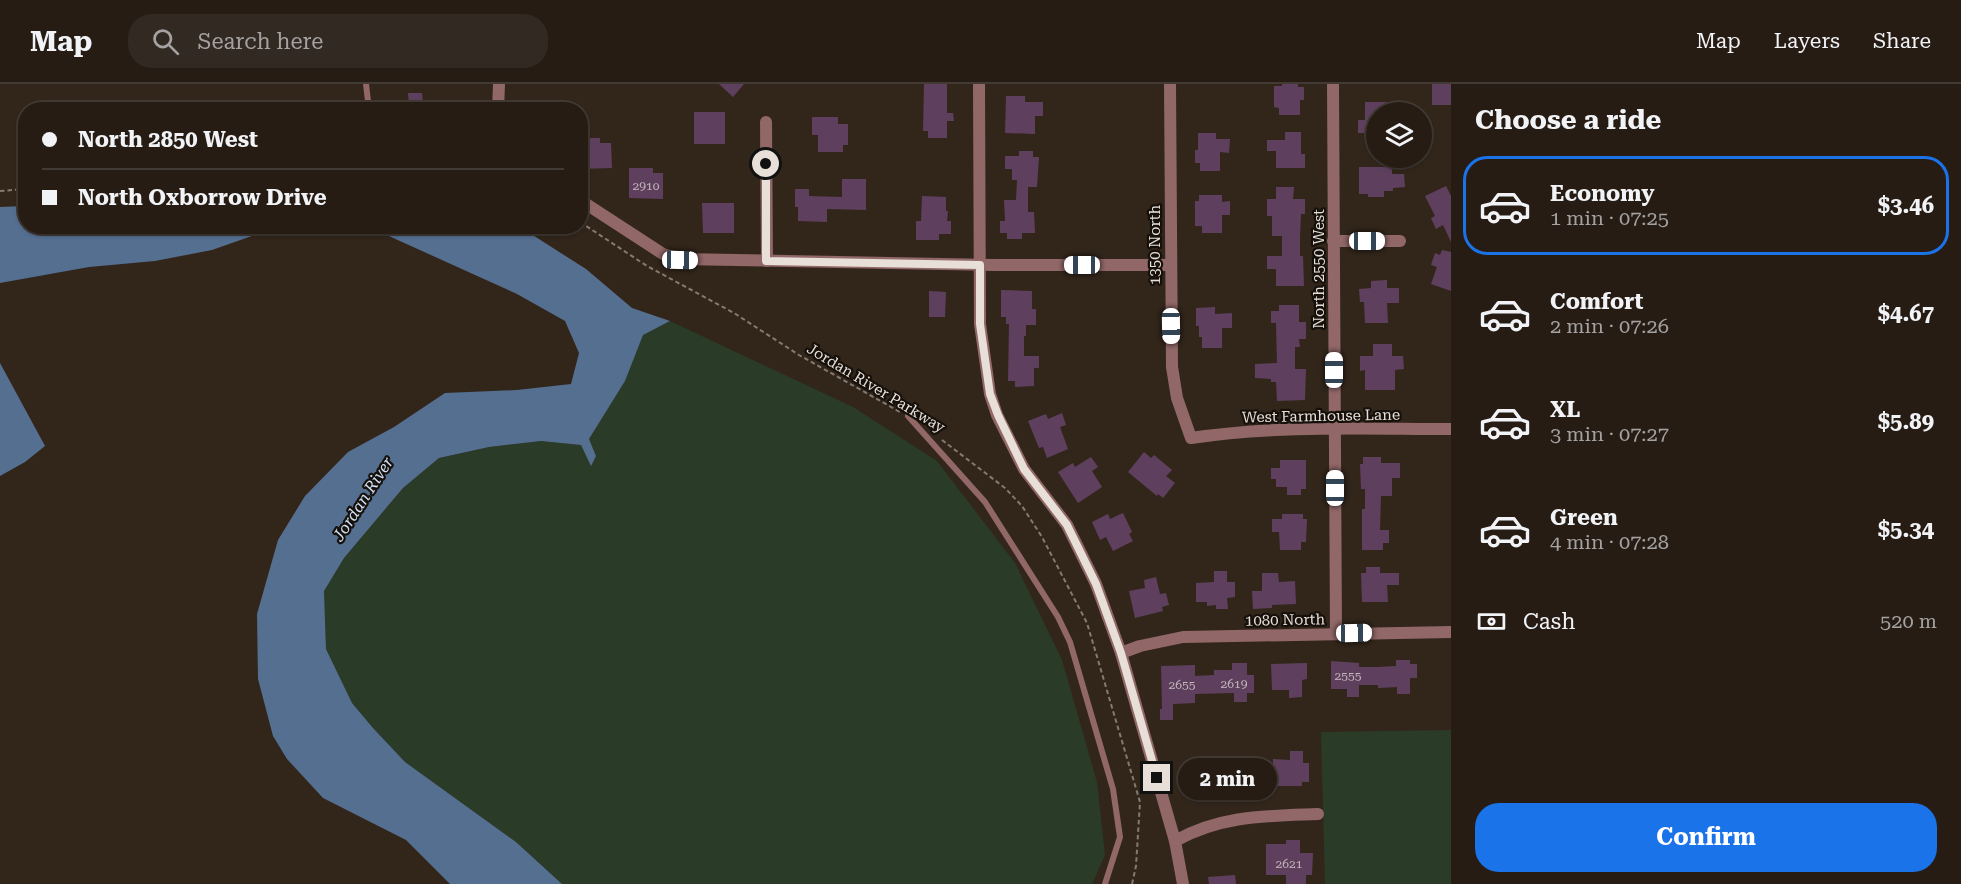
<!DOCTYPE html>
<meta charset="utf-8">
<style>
body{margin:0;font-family:"Roboto Serif",serif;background:#322922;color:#f1f3f6;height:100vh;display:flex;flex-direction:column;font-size:22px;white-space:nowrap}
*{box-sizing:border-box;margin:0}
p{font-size:20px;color:#a4a1a0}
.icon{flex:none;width:33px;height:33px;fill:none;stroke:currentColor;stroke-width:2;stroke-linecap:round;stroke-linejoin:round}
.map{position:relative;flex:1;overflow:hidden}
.drawer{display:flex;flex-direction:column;background:#261c14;width:510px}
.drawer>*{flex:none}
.banner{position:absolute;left:18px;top:18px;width:570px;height:132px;border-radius:24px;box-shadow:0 2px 4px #0004,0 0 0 2px #423a34;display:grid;align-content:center;height:132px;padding:0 24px;background:#261c14}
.fabs{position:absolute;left:1366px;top:18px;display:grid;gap:12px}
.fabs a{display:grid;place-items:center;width:66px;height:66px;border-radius:50%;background:#261c14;box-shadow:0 2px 4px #0004,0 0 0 2px #423a34;font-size:30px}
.end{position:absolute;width:27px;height:27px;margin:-14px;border:8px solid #e7dfd8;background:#111;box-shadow:0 0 0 3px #111}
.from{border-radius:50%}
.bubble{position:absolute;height:42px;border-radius:21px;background:#261c14;box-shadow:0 2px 4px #0004,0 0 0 2px #423a34;font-size:20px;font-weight:700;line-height:42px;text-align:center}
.car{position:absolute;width:18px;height:36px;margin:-18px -9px;border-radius:8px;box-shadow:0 0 4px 2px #0007;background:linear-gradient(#fff 24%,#345 0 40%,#fff 0 76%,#345 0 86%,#fff 0)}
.banner b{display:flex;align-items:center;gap:21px;height:57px;font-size:22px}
.banner b+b{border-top:2px solid #423a34}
.banner i{width:15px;height:15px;background:#f1f3f6}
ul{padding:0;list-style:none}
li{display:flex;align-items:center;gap:18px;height:99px;margin:0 12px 9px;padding:0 12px;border:3px solid transparent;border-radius:24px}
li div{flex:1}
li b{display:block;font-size:22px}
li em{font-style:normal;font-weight:700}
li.active{border-color:#1a73e8}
li>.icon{width:54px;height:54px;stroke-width:1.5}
h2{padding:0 24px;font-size:27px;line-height:72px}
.pay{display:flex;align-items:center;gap:15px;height:66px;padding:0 24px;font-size:22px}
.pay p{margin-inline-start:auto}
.action{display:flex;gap:12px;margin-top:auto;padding:12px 24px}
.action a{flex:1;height:69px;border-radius:24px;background:#1a73e8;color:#fff;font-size:24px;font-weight:700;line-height:69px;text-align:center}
header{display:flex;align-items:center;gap:36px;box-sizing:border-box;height:84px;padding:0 30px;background:#261c14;border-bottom:2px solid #423a34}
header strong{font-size:28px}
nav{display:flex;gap:33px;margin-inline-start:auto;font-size:21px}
.search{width:420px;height:54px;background:#322922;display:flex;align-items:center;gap:15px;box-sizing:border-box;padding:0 21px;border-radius:24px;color:#a4a1a0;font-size:22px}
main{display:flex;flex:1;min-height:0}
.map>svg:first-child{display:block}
</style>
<header>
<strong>Map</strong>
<div class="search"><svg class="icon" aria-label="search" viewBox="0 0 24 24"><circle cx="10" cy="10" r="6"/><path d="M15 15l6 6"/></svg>Search here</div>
<nav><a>Map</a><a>Layers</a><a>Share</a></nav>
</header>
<main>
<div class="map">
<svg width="1451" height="800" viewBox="0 0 1451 800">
<rect width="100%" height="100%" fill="#32261b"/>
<g fill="#2a3b27">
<path d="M670,237L853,323L937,377L1015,479L1062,576L1097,698L1105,771L1092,800H562L516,758L405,678L373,644L352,619L326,565L324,507L344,474L403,404L439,374L489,363L541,357L581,361L591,381L596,372L589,355L625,297L643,250Z"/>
<path d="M1451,646V800H1325L1321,648Z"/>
</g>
<g fill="#556f91">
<path d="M25,122L26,142L305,143L260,149L212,166L155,177L89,183L0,199V123Z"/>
<path d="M343,143H520L586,185L632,224L670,237L643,251L625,297L589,355L596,372L591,382L581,361L541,357L489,363L439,374L403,404L344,474L324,507L326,565L352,619L373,644L405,678L516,758L562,800H450L406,756L323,714L287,675L273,652L258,595L257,530L278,456L305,412L348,368L394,343L445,309L517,306L571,300L579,269L565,237L517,210L380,148Z"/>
<path d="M0,279L45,362L25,378L0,392Z"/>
</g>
<g fill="#5e405e">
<path d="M719,0H744L733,13Z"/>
<path d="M924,0H947V29H953L954,37H947V54H928V47H923Z"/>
<path d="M1282,0H1298V3H1304V16H1300V31H1279V24L1274,23V2H1282Z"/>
<rect x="1432" y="0" width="19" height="21"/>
<path d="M408,9H422L423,20H409Z"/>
<path d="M1006,12H1025V18H1043V32H1035V50L1005,49Z"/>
<rect x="451" y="16" width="23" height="10"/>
<path d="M1365,18H1388V28H1377V49H1358V36H1365Z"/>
<rect x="694" y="28" width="31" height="32"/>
<path d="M812,33H838V40H848V61H843V68H818V51H812Z"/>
<path d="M1285,48H1301V70H1305V84H1276V67H1267V56H1285Z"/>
<path d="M1198,49H1216V55H1230L1229,69L1220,68V87H1200V79H1195V66H1198Z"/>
<path d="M580,54H600V59H611L612,84L580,85Z"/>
<path d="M1019,67H1033V73H1039L1037,103H1028V128H1034L1035,149H1022V155H1007V149H1000V137H1005L1004,116H1016L1017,96H1012V85H1005V72H1019Z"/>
<path d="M1359,83H1392V90H1404L1405,103L1393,104V107H1384V113H1368V110H1359Z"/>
<path d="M629,84H653V89H663V115L629,114Z"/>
<path d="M842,95H866V126L827,125V138L798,137V123H795V105H809V112L842,113Z"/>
<path d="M1446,102L1451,112V158L1443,141L1436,145L1431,134L1435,132L1425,112Z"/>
<path d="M1276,103H1294L1293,115H1305V130H1301L1300,153V172H1303L1304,202H1276V185H1267V172H1282V152H1272V132H1267V115H1276Z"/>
<path d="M1199,111H1222V118L1230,117V131H1222V149H1202V142H1195V117H1199Z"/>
<path d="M922,112L946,113V127H948L947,137H951V150H939V156H916V137H921Z"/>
<path d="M702,119H734V149H703Z"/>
<path d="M1442,166L1451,168V207L1431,200L1437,183L1431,181L1435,169L1440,171Z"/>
<path d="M1387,196V204H1399V219H1387L1388,239H1365L1364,218H1360L1359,205L1371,204V197Z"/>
<path d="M1001,206L1032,207V225H1036V241H1026V252H1024V272H1039V284H1034V302L1015,303V297H1008L1009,240H1006V233H1001Z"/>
<path d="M929,207L946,208L945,233H929Z"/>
<path d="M1279,221H1299V238H1306V255H1299L1300,263H1295V285H1306L1305,316L1277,317L1276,298H1271V295L1255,294V280L1277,279L1276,239H1271V227H1279Z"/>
<path d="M1215,223V230L1232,229V244H1222V264H1202V253H1199V242H1196V224Z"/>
<path d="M1373,260H1392V272H1403L1404,285L1395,286V306H1365V286L1360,287V272H1373Z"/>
<path d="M1062,329L1066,341L1060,343L1068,365L1047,374L1043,363L1039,364L1028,337L1046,330L1048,335Z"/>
<path d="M1144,368L1151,374L1154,371L1172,386L1166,392L1175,399L1163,414L1158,410L1157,412L1128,388Z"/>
<path d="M1091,373L1098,383L1092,387L1102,403L1078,419L1058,388L1073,379L1075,383Z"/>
<path d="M1363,373H1381V379H1400V394H1392V412H1381L1380,446H1389V459H1383V466H1362V425H1365V405H1361L1360,380H1363Z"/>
<path d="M1280,376H1306V405H1301V411H1287V403H1276V395H1271V384H1280Z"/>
<path d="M1123,429L1132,448L1129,450L1133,457L1113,467L1106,453L1100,456L1092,438L1108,430L1110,435Z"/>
<path d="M1282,430H1303V435H1307L1306,458H1301V466H1280L1279,448H1272V435H1282Z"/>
<path d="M1366,483H1380V489H1399V501H1387L1388,518H1362L1361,489H1366Z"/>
<path d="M1214,487H1227V498H1235V513L1227,514L1228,525H1216V521L1207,522V518H1196V499L1214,498Z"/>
<path d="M1262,489H1278L1279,498L1295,497L1296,520L1272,521V524L1253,525L1252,507H1262Z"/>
<path d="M1156,493L1160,510L1166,509L1169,521L1162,523L1163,527L1135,534L1129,507L1145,504L1144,496Z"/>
<path d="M1396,576H1410V580H1417V594H1410V610H1397V603L1378,604V601H1359V613H1347V605H1331V577L1359,579V583H1378L1396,582Z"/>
<path d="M1232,579H1247V591H1254V609H1247V618H1234V609L1195,610V619L1173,620V636H1160V625H1162L1161,582L1195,581V592L1214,591V586H1232Z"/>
<path d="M1307,579V595L1302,596V613L1289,614V606H1272L1271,580Z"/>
<path d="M1290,667H1303V679H1309V698H1302V702H1273V675L1290,676Z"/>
<path d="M1221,675L1224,689L1231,687L1234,702L1227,704L1228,708L1205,713L1204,708L1195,710L1190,690L1209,685L1207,678Z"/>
<path d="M1286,756H1300V769H1313L1312,791H1306V800H1286V791H1266V760H1286Z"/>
<path d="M1235,791L1236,800H1209L1208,793Z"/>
</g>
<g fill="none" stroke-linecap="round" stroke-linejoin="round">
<g stroke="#847a71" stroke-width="2" stroke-dasharray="4.5 3" stroke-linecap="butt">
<path d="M0,107L26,105"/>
<path d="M580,138L647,182L734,229L799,271L900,328"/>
<path d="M942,356L1005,404L1022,422L1042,453L1087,539L1140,718L1136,782L1132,800"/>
</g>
<g stroke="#916768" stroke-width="6">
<path d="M366,0L369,26"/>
<path d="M908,332L985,418L1058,533L1070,558L1113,705L1120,753L1105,800"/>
</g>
<g stroke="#916768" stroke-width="12">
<path d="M979,0L980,240L990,310L997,331L1024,385L1067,441L1096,500L1121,569L1175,757L1183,800"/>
<path d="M1170,0L1172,283L1177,314L1191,354C1277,341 1365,345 1451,345"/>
<path d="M1333,0L1336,550"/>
<path d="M498,26L499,0"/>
<path d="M766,38L767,177"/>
<path d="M580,116L663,170L680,175L994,181H1170"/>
<path d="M1333,157H1400"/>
<path d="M1121,569L1140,562L1183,553L1451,548"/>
<path d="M1175,757C1221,731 1267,732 1318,730"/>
</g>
</g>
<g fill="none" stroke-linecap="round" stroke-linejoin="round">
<path stroke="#e7dfd8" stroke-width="8" d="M766,80V177L980,181V240L990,310L998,331L1024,385L1067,441L1096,500L1121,569L1157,694"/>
</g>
<g text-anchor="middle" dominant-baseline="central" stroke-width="4.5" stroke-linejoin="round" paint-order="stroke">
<g font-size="12" fill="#c5b7ba">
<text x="646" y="102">2910</text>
<text x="1348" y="592">2555</text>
<text x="1234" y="600">2619</text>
<text x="1182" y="601">2655</text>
<text x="1289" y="780">2621</text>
</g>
<g font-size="15" fill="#e7dfd8" stroke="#16100b">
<text transform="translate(1155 161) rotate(-90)">1350 North</text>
<text transform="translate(1319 185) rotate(-90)">North 2550 West</text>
<text transform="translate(876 304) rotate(31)">Jordan River Parkway</text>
<text transform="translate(1321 332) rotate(-1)">West Farmhouse Lane</text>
<text transform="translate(1285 536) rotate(-1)">1080 North</text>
</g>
<g font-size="16" font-style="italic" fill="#d0e1f8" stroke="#16100b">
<text transform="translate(363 415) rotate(-57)">Jordan River</text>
</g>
</g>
</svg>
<div class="fabs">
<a><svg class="icon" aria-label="layers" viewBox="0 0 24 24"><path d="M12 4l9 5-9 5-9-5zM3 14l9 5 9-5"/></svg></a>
</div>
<i class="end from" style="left:766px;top:80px"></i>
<i class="end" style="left:1157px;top:694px"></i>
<div class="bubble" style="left:1178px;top:674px;width:99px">2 min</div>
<i class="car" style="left:1367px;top:157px;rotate:90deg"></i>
<i class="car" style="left:680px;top:176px;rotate:91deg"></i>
<i class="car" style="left:1082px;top:181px;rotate:270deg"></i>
<i class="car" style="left:1171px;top:242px;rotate:179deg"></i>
<i class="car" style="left:1334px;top:286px;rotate:0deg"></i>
<i class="car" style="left:1335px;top:404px;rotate:0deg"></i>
<i class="car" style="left:1354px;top:549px;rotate:89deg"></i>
<div class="banner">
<b><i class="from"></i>North 2850 West</b>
<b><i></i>North Oxborrow Drive</b>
</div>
</div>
<section class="drawer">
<h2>Choose a ride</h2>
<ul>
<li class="active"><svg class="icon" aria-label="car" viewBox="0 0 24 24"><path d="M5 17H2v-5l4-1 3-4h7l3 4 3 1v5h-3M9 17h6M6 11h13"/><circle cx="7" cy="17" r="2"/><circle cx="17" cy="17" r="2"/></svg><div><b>Economy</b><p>1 min · 07:25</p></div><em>$3.46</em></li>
<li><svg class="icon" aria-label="car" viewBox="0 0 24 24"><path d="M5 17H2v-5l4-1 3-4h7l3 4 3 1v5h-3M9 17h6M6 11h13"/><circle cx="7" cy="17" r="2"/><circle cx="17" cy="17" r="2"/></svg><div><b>Comfort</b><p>2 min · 07:26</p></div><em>$4.67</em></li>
<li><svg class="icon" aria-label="car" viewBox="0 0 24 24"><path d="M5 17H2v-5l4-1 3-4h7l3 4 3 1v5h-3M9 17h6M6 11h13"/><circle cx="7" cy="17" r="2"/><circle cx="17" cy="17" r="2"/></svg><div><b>XL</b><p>3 min · 07:27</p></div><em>$5.89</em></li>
<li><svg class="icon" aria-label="car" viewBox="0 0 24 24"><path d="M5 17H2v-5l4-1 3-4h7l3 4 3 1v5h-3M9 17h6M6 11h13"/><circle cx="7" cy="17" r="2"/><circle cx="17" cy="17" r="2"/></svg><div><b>Green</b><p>4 min · 07:28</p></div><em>$5.34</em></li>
</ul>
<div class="pay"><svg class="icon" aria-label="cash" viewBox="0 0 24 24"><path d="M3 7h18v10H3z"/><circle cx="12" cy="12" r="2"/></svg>Cash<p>520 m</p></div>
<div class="action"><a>Confirm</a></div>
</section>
</main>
